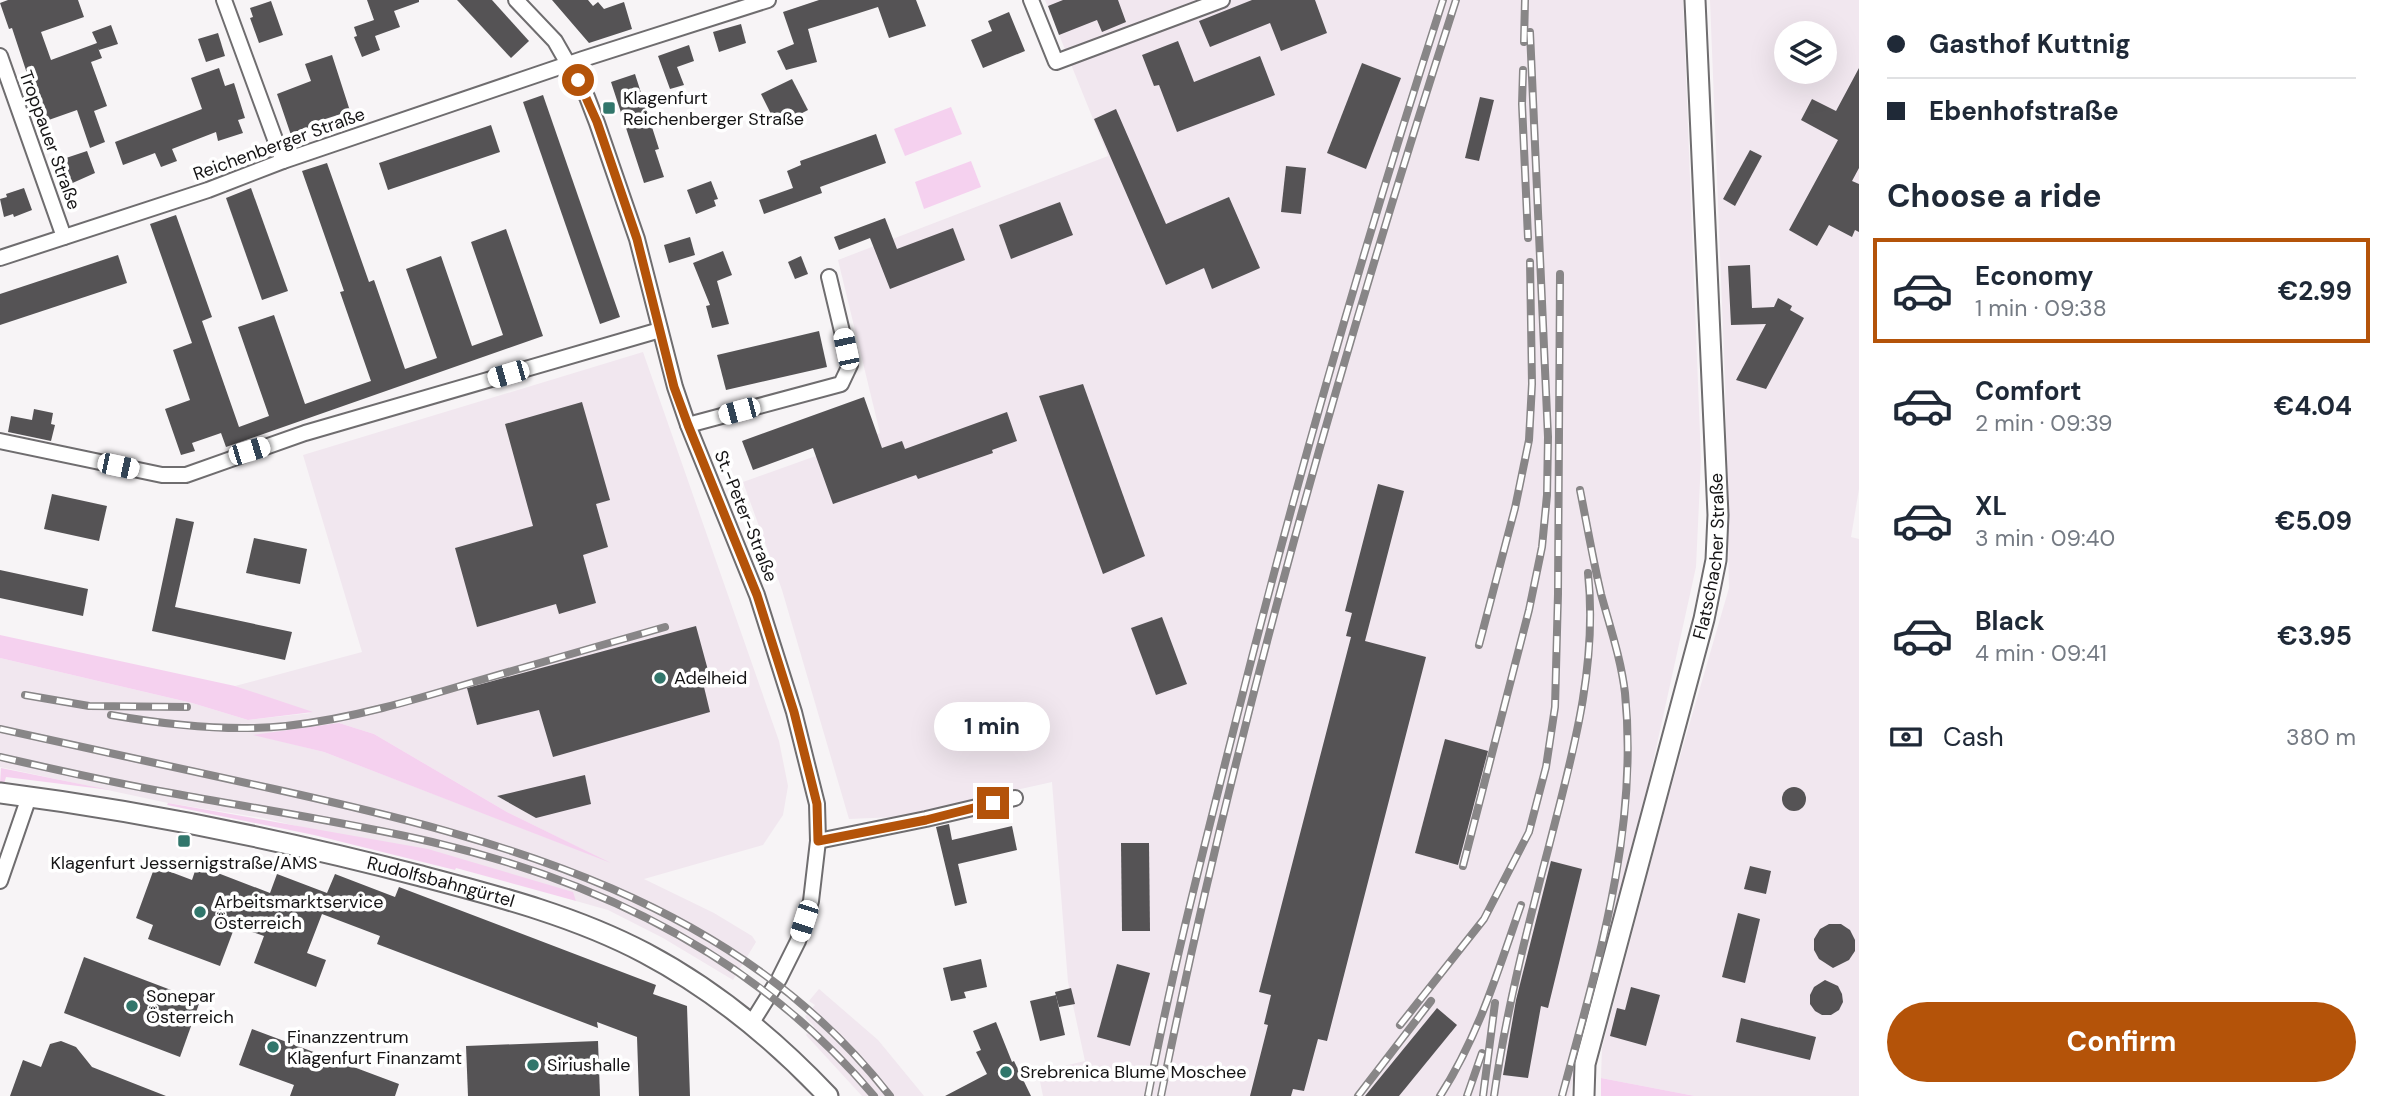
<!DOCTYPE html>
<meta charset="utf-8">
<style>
body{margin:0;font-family:"DM Sans",sans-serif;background:#f6f6f7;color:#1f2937;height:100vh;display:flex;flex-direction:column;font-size:26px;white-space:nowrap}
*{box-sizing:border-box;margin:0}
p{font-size:23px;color:#747a83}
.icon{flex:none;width:38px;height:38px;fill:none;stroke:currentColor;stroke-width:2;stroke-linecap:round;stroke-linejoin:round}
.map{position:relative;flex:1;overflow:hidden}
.details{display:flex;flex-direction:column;background:#fff;width:525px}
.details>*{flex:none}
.top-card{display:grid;align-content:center;height:154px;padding:0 28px;background:#fff}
.tools{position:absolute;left:1774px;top:21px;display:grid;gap:14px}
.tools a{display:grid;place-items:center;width:63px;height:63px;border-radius:50%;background:#fff;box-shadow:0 7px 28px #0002;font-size:35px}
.end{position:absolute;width:32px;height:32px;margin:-16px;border:9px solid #b45309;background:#fff;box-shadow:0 0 0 4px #fff}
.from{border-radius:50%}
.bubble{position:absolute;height:49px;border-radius:24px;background:#fff;box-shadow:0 7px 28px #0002;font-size:23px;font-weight:700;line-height:49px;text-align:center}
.car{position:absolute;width:21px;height:42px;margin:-21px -10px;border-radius:9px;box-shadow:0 0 5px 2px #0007;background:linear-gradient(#fff 24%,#345 0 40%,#fff 0 76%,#345 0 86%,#fff 0)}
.top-card b{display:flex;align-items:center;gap:24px;height:66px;font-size:26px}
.top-card b+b{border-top:2px solid #e0e1e3}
.top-card i{width:18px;height:18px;background:#1f2937}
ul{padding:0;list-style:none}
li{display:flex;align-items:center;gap:21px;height:105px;margin:0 14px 10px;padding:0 14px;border:4px solid transparent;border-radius:0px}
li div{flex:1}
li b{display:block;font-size:26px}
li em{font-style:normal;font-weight:700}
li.selected{border-color:#b45309}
li>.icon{width:63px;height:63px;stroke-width:1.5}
h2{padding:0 28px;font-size:32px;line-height:84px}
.pay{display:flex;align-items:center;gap:18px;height:77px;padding:0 28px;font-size:26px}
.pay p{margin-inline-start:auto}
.action{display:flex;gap:14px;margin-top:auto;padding:14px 28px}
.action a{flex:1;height:80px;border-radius:42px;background:#b45309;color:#fff;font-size:28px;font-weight:700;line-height:80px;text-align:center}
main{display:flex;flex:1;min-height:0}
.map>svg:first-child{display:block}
</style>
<main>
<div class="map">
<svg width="1859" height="1096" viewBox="0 0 1859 1096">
<rect width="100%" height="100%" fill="#f7f4f6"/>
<g fill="#f1e7ef" fill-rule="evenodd">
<path d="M1045,0H1683L1701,460L1696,567L1646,794L1569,1096H1043L1038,1072L1085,1061L1068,982L1052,782L896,817L849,819L782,590L743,482L880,433L838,260L1108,156Z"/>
<path d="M1710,0H1859V489L1851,537L1859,539V1096H1695L1601,1078L1602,1048L1666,805L1729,588L1725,381ZM1787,33H1825V72H1787Z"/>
<path d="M643,352L779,741L788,786L783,815L763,845L644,879L714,913L752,936L756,942L733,980L663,938L608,910L576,901L572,892L263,818L168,803L0,767V658L192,703L248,720L311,713L235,686L362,652L303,455ZM339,723L374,734L507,812L602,859L324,752L256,735Z"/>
<path d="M819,989L878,1040L924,1096H862L806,1035L814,1026L805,1017L815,1005L809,1001Z"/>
</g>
<g fill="#f5d1ef">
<path d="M951,107L962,134L905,156L894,129Z"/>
<path d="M971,161L981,187L924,209L915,182Z"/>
<path d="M0,635L235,686L313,712L248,720L192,703L0,658Z"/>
<path d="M339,723L374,734L507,812L611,863L324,752L253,735Z"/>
<path d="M1,768L110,790L6,777L4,784L0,783Z"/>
<path d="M168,803L428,849L573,892L576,901L456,868L455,870L314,835L167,805Z"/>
<path d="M1601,1078L1695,1096H1601Z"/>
</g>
<g fill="#555355">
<path d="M8,0H78L84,17L41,32L51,60L97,43L92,32L111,25L118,44L99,50L98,48L102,58L91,62L107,106L94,111L105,142L90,148L77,110L43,122L12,28L9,29L0,3Z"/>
<path d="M367,0H419V2L394,11L400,27L375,36L380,50L362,57L354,37L357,36L354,27L374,20Z"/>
<path d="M457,0H492L529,41L511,58Z"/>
<path d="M552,0H588L593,6L598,2L604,9L624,2L632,29L589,43Z"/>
<path d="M819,0H916L926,26L889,38L878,7L856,14L808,29L817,62L786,70L777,51L794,44L783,12Z"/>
<path d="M1063,0H1118L1126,22L1102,32L1097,20L1059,35L1048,6Z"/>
<path d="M1252,0H1315L1327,33L1281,51L1270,23L1210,47L1199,21Z"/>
<path d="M271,1L283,35L259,43L250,18L253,17L250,8Z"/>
<path d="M1009,12L1025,51L983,68L971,40L992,31L988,21Z"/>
<path d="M741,24L746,43L719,52L713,32Z"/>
<path d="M218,33L225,56L206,62L198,39Z"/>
<path d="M1178,41L1194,82L1260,56L1275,95L1177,132L1159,85L1154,86L1142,55Z"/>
<path d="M689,45L694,61L677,67L684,85L670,89L658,56Z"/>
<path d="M332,55L350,111L313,123L314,127L291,135L277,94L311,81L305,64Z"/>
<path d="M1362,63L1401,78L1366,169L1327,153Z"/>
<path d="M219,68L225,86L234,83L245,118L238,120L243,133L218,141L216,132L172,149L177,161L161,167L155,153L123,165L115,142L202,109L191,78Z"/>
<path d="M1859,68V168L1852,181L1859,184V232L1855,230L1852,237L1829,225L1817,246L1789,230L1838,140L1801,120L1812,99L1836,111Z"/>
<path d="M635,74L659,149L655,150L664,177L644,183L611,82Z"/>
<path d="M792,79L808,110L777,126L761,94Z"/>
<path d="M543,95L620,317L600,324L523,102Z"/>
<path d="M1480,97L1494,100L1479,161L1465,158Z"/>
<path d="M1116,109L1166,224L1229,197L1260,268L1212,289L1204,268L1166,285L1094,119Z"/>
<path d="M491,125L500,152L388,190L379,163Z"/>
<path d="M876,134L886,163L820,187L822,193L764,214L759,200L793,188L787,171L801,165L800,161Z"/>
<path d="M1750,150L1762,156L1735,206L1723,199Z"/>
<path d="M87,151L95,173L68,185L60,160Z"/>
<path d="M327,163L369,282L374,280L405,369L437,358L406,269L441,256L472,346L503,335L471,242L506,229L543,336L226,447L221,433L192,443L195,451L181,455L165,409L190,400L173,350L192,343L150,224L176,215L212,317L202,321L239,427L269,416L238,327L274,315L305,404L371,381L340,292L344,291L302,171Z"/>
<path d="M1286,166L1306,168L1301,214L1281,212Z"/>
<path d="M711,181L718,199L714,200L716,206L696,214L687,190Z"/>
<path d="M24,188L32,210L14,217L13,214L4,217L0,199L7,197L6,194Z"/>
<path d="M251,188L288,291L262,300L226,198Z"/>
<path d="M1060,202L1073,235L1011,259L999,225Z"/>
<path d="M885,218L897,249L953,228L965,260L890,289L870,238L839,250L834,237Z"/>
<path d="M690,237L695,255L669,263L664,245Z"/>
<path d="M723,251L732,275L717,281L729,324L712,328L706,306L710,305L693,263Z"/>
<path d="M118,255L127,283L0,325V294Z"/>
<path d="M801,256L808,274L795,279L788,262Z"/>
<path d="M1750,265L1752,308L1774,307L1778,298L1792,306L1790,310L1804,318L1766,389L1736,380L1766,324L1731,325L1728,266Z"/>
<path d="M819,331L827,367L726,390L717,355Z"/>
<path d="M1083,384L1145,556L1103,574L1039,396Z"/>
<path d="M864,397L882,448L902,441L905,449L1007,412L1017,441L992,450L993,453L918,479L916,475L833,504L813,448L753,470L742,441Z"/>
<path d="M582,402L610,500L596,504L608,547L583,555L596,603L559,614L556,604L477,627L455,548L533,526L505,424Z"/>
<path d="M34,409L53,413L51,424L55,425L51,441L8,432L11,416L32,420Z"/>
<path d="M1378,484L1404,491L1365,641L1426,657L1327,1041L1318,1039L1304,1091L1293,1089L1291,1096H1250L1268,1025L1264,1024L1271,995L1259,992L1351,637L1346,636L1352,613L1345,611Z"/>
<path d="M52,494L107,506L99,541L44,529Z"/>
<path d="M176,518L194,522L175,607L292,632L285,660L152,631Z"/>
<path d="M254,538L307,549L300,584L246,573Z"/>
<path d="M0,570L88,589L83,616L0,598Z"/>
<path d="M1162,617L1187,684L1156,695L1131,628Z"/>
<path d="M696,626L712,685L704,687L710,712L553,757L539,710L477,725L467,688Z"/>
<path d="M1445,739L1488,751L1458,865L1415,853Z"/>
<path d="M585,775L591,804L536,818L497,796Z"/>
<circle cx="1794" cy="799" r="12"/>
<path d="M949,824L952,840L1012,826L1017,850L958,864L967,903L955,906L936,827Z"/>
<path d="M1121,843H1149L1150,931H1122Z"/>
<path d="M1551,861L1582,869L1548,1008L1541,1006L1528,1078L1503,1075L1516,1000Z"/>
<path d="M197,865L270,893L277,874L327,893L335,874L395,897L399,887L656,985L653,994L687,1006L690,1096H639L637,1037L597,1022L598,1028L377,944L380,936L322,914L307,953L326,960L316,987L254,963L264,936L235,926L220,966L148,939L153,925L136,918L155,866L192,880Z"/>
<path d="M1750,866L1771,871L1766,894L1744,889Z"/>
<path d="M1738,913L1760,919L1745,983L1722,977Z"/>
<path d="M1829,924H1841L1850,930L1855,940V951L1849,960L1833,968L1819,959L1814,950V939L1820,929Z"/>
<path d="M84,957L200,1001L180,1057L64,1013Z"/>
<path d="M981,959L987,987L964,992L966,998L951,1001L943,968Z"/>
<path d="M1117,964L1150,973L1130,1046L1097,1037Z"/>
<path d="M1825,980L1838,986L1842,994L1843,1002L1839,1010L1831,1015H1822L1815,1011L1810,1004V995L1814,987Z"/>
<path d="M1631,987L1660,995L1646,1046L1610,1036L1617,1008L1625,1010Z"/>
<path d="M1071,988L1075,1004L1059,1007L1055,992Z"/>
<path d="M1056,995L1065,1035L1040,1041L1030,1001Z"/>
<path d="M1437,1008L1457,1025L1399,1096H1365Z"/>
<path d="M1741,1018L1816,1037L1810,1060L1736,1042Z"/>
<path d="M996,1022L1012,1062L1014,1061L1031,1096H945L987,1074L976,1052L981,1050L973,1031Z"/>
<path d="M252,1029L399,1084L395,1096H290L294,1085L239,1065Z"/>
<path d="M61,1041L76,1047L92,1067L166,1096H10L23,1060L41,1067L50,1044Z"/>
<path d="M598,1041L600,1096H468L466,1046Z"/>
</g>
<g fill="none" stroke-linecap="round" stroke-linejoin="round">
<defs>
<g id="street">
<path d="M224,0L283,161"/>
<path d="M516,0L555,41L587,97L597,123L637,239L675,387L688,425L757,595L794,712L817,804L818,841L811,901L798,941L779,979L751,1024"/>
<path d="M1031,0L1056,62L1222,0"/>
<path d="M0,56L64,237"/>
<path d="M0,258L208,190L283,161L583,59L768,0"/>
<path d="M688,425L841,384L850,365L829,277"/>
<path d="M0,441L162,475H186L305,433L660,330"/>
<path d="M818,841L926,819L1015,798"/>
<path d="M0,881L29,797"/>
</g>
<g id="secondary">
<path id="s1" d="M0,793C141,811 283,840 421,876C497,896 575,916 645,953C713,989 775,1040 828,1096"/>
<path id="s2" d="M1584,1096L1585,1064L1704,619L1716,560L1718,515L1695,0"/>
</g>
</defs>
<use href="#street" stroke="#6f6d6f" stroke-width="18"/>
<use href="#secondary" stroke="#6f6d6f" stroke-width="23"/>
<use href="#street" stroke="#fff" stroke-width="14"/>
<use href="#secondary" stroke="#fff" stroke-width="19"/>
<defs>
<g id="rail">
<path d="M1524,42L1525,0"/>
<path d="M1523,70L1522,104L1528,238"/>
<path d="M1479,645L1515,508L1529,440L1532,384L1530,262"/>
<path d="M25,695L89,706L187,707"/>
<path d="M111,715C168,725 228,732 286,726C351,719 414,700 477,681C540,663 602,645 665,627"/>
<path d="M0,729C91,749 183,769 274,789C505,840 738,901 890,1096"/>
<path d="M0,757C57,770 114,783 171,793C258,809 346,822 432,842C604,882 759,959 874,1096"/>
<path d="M1463,866L1529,610L1542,547L1547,495L1548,437L1530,32"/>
<path d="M1400,1025L1484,919L1529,832L1546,767L1555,707L1558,594L1560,274"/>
<path d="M1148,1096C1171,976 1201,859 1231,740C1293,491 1364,245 1443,0"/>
<path d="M1161,1096C1236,725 1340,360 1456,0"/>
<path d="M1358,1096L1431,1001"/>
<path d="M1440,1096C1478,1037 1498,971 1521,905"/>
<path d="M1467,1096L1482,1053"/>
<path d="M1483,1096L1495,1003"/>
<path d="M1494,1096C1506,1011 1527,929 1549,846C1572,756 1598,667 1588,573"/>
<path d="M1562,1096C1597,965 1639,831 1625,693C1621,659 1610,627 1601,594C1593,560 1587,525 1580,490"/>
</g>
</defs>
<use href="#rail" stroke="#888687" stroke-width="8"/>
<use href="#rail" stroke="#fff" stroke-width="5" stroke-dasharray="16" stroke-linecap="butt"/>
</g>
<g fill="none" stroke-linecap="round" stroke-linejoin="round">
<path stroke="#b45309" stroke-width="9" d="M578,80L597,122L637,239L674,387L688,425L757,595L794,712L817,804L818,841L926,820L993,803"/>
</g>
<g fill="#31766b" stroke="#fff" stroke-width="2.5">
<rect x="602" y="101" width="14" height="14" rx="3.5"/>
<circle cx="660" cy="678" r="7"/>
<rect x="177" y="834" width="14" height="14" rx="3.5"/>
<circle cx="200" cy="912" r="7"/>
<circle cx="132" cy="1006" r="7"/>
<circle cx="273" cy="1047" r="7"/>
<circle cx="533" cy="1065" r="7"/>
<circle cx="1006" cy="1072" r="7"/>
</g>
<g text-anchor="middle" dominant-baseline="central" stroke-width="7" stroke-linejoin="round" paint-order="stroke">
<g font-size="18" fill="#151415" stroke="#fff" text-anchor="start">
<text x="623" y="98">Klagenfurt<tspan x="623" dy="21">Reichenberger Straße</tspan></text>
<text x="674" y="678">Adelheid</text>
<text x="184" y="863" text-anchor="middle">Klagenfurt Jessernigstraße/AMS</text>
<text x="214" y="902">Arbeitsmarktservice<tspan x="214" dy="21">Österreich</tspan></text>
<text x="146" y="996">Sonepar<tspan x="146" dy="21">Österreich</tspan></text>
<text x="287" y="1037">Finanzzentrum<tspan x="287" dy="21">Klagenfurt Finanzamt</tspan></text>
<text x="547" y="1065">Siriushalle</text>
<text x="1020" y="1072">Srebrenica Blume Moschee</text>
</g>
<g font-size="18" fill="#151415" stroke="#fff">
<text transform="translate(50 140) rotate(70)">Troppauer Straße</text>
<text transform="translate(279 144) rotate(-20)">Reichenberger Straße</text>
<text transform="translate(746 516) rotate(68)">St.-Peter-Straße</text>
<text stroke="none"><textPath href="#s2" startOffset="556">Flatschacher Straße</textPath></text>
<text stroke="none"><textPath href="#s1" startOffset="450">Rudolfsbahngürtel</textPath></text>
</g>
</g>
</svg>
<div class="tools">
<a><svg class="icon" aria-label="layers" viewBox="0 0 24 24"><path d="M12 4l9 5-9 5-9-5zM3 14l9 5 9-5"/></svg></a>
</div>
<i class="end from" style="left:578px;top:80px"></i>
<i class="end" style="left:993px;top:803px"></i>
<div class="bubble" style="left:934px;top:702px;width:116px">1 min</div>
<i class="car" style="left:846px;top:349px;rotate:348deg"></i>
<i class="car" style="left:508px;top:374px;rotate:254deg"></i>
<i class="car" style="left:739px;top:411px;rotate:255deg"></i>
<i class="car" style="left:249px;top:451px;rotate:73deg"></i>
<i class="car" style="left:118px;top:466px;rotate:102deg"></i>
<i class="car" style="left:804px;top:921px;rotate:198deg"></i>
</div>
<section class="details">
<div class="top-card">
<b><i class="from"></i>Gasthof Kuttnig</b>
<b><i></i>Ebenhofstraße</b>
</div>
<h2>Choose a ride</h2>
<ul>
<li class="selected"><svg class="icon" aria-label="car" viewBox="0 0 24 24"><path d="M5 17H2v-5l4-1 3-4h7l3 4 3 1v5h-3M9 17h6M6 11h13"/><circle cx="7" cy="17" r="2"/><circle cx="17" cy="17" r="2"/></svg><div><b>Economy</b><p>1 min · 09:38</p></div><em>€2.99</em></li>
<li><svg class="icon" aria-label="car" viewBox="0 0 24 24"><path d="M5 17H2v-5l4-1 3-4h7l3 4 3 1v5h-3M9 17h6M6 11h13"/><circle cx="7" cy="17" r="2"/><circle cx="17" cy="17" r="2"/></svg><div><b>Comfort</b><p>2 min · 09:39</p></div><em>€4.04</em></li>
<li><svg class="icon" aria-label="car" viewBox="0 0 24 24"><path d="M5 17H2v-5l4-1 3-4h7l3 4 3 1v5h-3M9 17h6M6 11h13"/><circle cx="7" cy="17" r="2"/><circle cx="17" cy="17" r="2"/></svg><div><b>XL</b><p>3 min · 09:40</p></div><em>€5.09</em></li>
<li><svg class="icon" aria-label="car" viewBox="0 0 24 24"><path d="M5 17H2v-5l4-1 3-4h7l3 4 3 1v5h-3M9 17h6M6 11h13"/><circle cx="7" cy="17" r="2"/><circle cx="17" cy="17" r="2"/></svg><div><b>Black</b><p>4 min · 09:41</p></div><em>€3.95</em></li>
</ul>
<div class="pay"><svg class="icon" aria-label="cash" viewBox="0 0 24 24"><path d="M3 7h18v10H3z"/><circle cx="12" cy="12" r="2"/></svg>Cash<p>380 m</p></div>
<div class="action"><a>Confirm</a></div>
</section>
</main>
